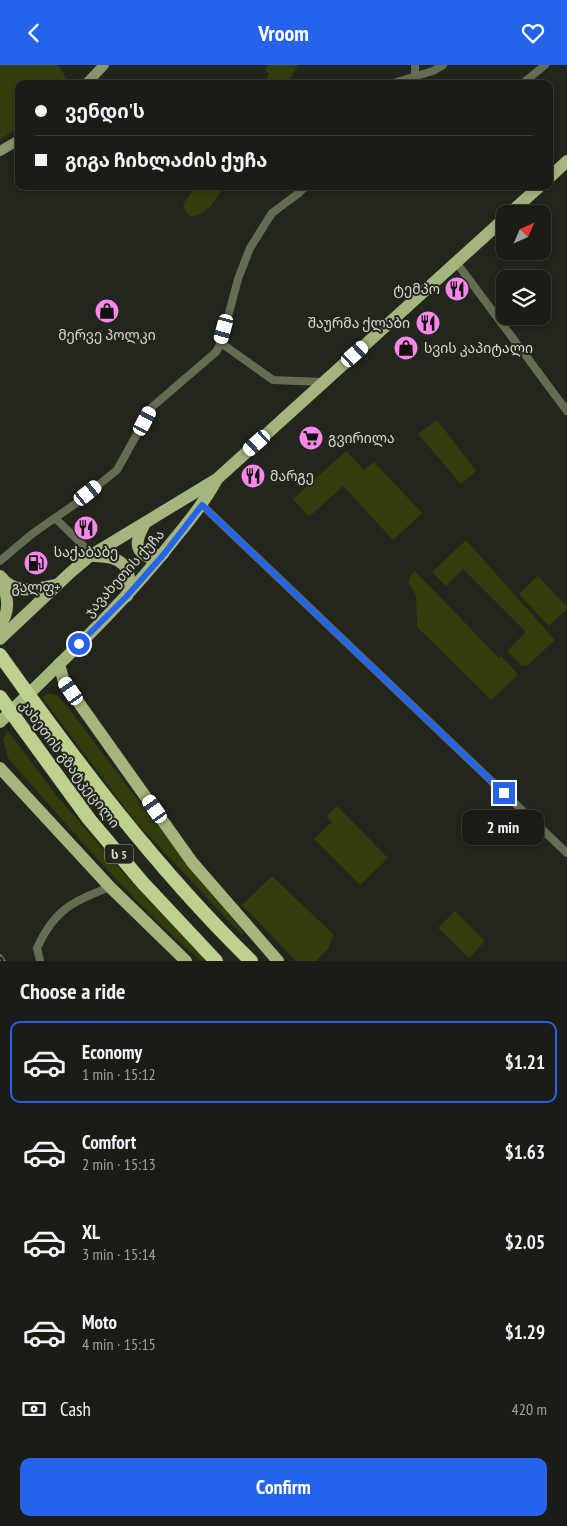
<!DOCTYPE html>
<meta charset="utf-8">
<style>
body{margin:0;font-family:"PT Sans Narrow","Noto Sans Georgian",sans-serif;background:#272922;color:#f1f3f6;height:100vh;display:flex;flex-direction:column;font-size:19px;white-space:nowrap}
*{box-sizing:border-box;margin:0}
p{font-size:16px;color:#9fa1a0}
.icon{flex:none;width:28px;height:28px;fill:none;stroke:currentColor;stroke-width:2;stroke-linecap:round;stroke-linejoin:round}
.map{position:relative;height:896px;overflow:hidden}
.drawer{display:flex;flex-direction:column;background:#1a1c15;flex:1}
.drawer>*{flex:none}
.top-card{position:absolute;left:15px;top:15px;width:538px;height:110px;border-radius:10px;box-shadow:0 2px 8px #0003,0 0 0 1px #383a34;display:grid;align-content:center;height:110px;padding:0 20px;background:#1a1c15}
.needle{width:32px;rotate:45deg}
.fabs{position:absolute;left:496px;top:140px;display:grid;gap:10px}
.fabs a{display:grid;place-items:center;width:55px;height:55px;border-radius:10px;background:#1a1c15;box-shadow:0 2px 8px #0003,0 0 0 1px #383a34;font-size:25px}
.end{position:absolute;width:22px;height:22px;margin:-11px;border:6px solid #2563eb;background:#fff;box-shadow:0 0 0 2px #fff}
.from{border-radius:50%}
.bubble{position:absolute;height:35px;border-radius:10px;background:#1a1c15;box-shadow:0 2px 8px #0003,0 0 0 1px #383a34;font-size:16px;font-weight:700;line-height:35px;text-align:center}
.car{position:absolute;width:15px;height:30px;margin:-15px -8px;border-radius:6px;box-shadow:0 0 4px 1px #0007;background:linear-gradient(#fff 24%,#345 0 40%,#fff 0 76%,#345 0 86%,#fff 0)}
.top-card b{display:flex;align-items:center;gap:18px;height:48px;font-size:19px}
.top-card b+b{border-top:1px solid #383a34}
.top-card i{width:12px;height:12px;background:#f1f3f6}
ul{padding:0;list-style:none}
li{display:flex;align-items:center;gap:15px;height:82px;margin:0 10px 8px;padding:0 10px;border:2px solid transparent;border-radius:10px}
li div{flex:1}
li b{display:block;font-size:19px}
li em{font-style:normal;font-weight:700}
li.active{border-color:#2563eb}
li>.icon{width:45px;height:45px;stroke-width:1.5}
h2{padding:0 20px;font-size:22px;line-height:60px}
.pay{display:flex;align-items:center;gap:12px;height:55px;padding:0 20px;font-size:19px}
.pay p{margin-inline-start:auto}
.cta{display:flex;gap:10px;margin-top:auto;padding:10px 20px}
.cta a{flex:1;height:58px;border-radius:10px;background:#2563eb;color:#fff;font-size:20px;font-weight:700;line-height:58px;text-align:center}
header{display:flex;justify-content:space-between;align-items:center;height:65px;padding:0 20px;background:#2563eb;color:#fff;font-size:22px;font-weight:700}
.map>svg:first-child{display:block}
</style>
<header><svg class="icon" aria-label="back" viewBox="0 0 24 24"><path d="M15 5l-7 7 7 7"/></svg>Vroom<svg class="icon" aria-label="heart" viewBox="0 0 24 24"><path d="M12 20l-8-8c-3-5 5-10 8-4 3-6 11-1 8 4z"/></svg></header>
<div class="map">
<svg width="567" height="896" viewBox="0 0 567 896">
<rect width="100%" height="100%" fill="#23261c"/>
<g fill="#323d0b">
<path d="M0,0H58L70,19H19V63L0,74Z"/>
<path d="M268,0H298L287,19H263L269,9L265,5Z"/>
<path d="M196,121H224C214,137 210,147 191,152L185,146L183,139Z"/>
<path d="M437,355L476,406L461,419L418,369Z"/>
<path d="M346,386L364,405L374,397L422,448L393,475L343,421L309,452L293,434Z"/>
<path d="M466,475L555,575L528,600L522,601L507,586L526,567L463,504L446,521L432,507Z"/>
<path d="M415,506L499,593L501,591L516,607L517,611L491,635L417,562L416,530L408,517L410,511Z"/>
<path d="M538,511L567,542V544L549,561L519,529Z"/>
<path d="M50,628L58,631L67,641L144,743L243,867L242,870L134,755L42,632Z"/>
<path d="M8,666L57,731L128,813L207,896H201C130,835 70,763 8,693L3,674Z"/>
<path d="M337,741L388,793L360,820L314,774L332,757L326,751Z"/>
<path d="M272,811L333,869L329,883L316,896H296L242,840Z"/>
<path d="M455,846L485,876L469,893L438,863Z"/>
</g>
<g fill="none" stroke-linecap="round" stroke-linejoin="round">
<g stroke="#646d52" stroke-width="8">
<path d="M415,0V11"/>
<path d="M390,19L433,6L443,0"/>
<path d="M522,19L545,0"/>
<path d="M456,197L567,346"/>
<path d="M221,278L273,315L323,317"/>
<path d="M202,440L567,788"/>
<path d="M55,453L93,490"/>
<path d="M0,496L32,469L75,439L117,405L152,342L216,287L221,278L238,214L250,183L272,148L299,128L306,121"/>
<path d="M40,896L37,883C55,844 72,837 110,822"/>
</g>
<g stroke="#88956b" stroke-width="10">
<path d="M86,19L104,0"/>
<path d="M0,86L19,75"/>
</g>
<g stroke="#a4b57e" stroke-width="12">
<path d="M549,113L567,96"/>
<path d="M509,149L540,121"/>
<path d="M144,460C136,475 133,485 150,493L163,489"/>
<path d="M90,491C120,490 135,500 127,531"/>
<path d="M0,511C15,530 34,525 55,520"/>
<path d="M0,560C12,545 6,529 2,513"/>
<path d="M0,574L71,507L90,491L217,414L505,153"/>
<path d="M59,599L64,617L192,797L278,896"/>
<path d="M0,657C61,597 124,539 176,472C191,454 205,436 216,416"/>
<path d="M0,703L110,822L186,896"/>
</g>
<g stroke="#bdd18f" stroke-width="14">
<path d="M0,590C77,698 156,803 251,896"/>
<path d="M0,632L89,754L142,817L216,896"/>
</g>
<defs>
<path id="rail" d="M0,892L3,896"/>
</defs>
<use href="#rail" stroke="#7b7e76" stroke-width="5"/>
<use href="#rail" stroke="#23261c" stroke-width="3" stroke-dasharray="9" stroke-linecap="butt"/>
</g>
<g fill="none" stroke-linecap="round" stroke-linejoin="round">
<path stroke="#2563eb" stroke-width="6" d="M79,579L127,531L164,489L202,440L504,728"/>
</g>
<defs>
<symbol id="restaurant-disc" viewBox="-11 -11 22 22"><circle r="9.5" fill="#f888ea" stroke="#23261c"/><path d="M-5-6h1v4h1v-4h1v4h1v-4h1v5L-1.5 .5V6h-2V.5L-5-1ZM5-6V6H3V1.5H1.5Q1.5-4 5-6Z" fill="#111"/></symbol>
<symbol id="shop-disc" viewBox="-11 -11 22 22"><circle r="9.5" fill="#f888ea" stroke="#23261c"/><path d="M-5-2.5h2.3a2.7 3.5 0 0 1 5.4 0H5L5.5 6h-11ZM-1.5-2.5h3a1.5 2.3 0 0 0-3 0Z" fill="#111"/></symbol>
<symbol id="supermarket-disc" viewBox="-11 -11 22 22"><circle r="9.5" fill="#f888ea" stroke="#23261c"/><path d="M-6-5.5h2.5l.6 2H6L4.5 2H-2.5L-4.4-4H-6ZM-1.5 3.2a1.3 1.3 0 1 0 .1 0ZM3 3.2a1.3 1.3 0 1 0 .1 0Z" fill="#111"/></symbol>
<symbol id="fuel-disc" viewBox="-11 -11 22 22"><circle r="9.5" fill="#f888ea" stroke="#23261c"/><path d="M-5.5-6h7V0h2V4h1.3V-2.5L3-4.5l.8-.8L6-3V5H2.5V1h-1V6h-7ZM-4.2-4.7v3.2H.2V-4.7Z" fill="#111"/></symbol>
</defs>
<g fill-rule="evenodd">
<use href="#restaurant-disc" x="443" y="210" width="28" height="28"/>
<use href="#shop-disc" x="93" y="232" width="28" height="28"/>
<use href="#restaurant-disc" x="414" y="244" width="28" height="28"/>
<use href="#shop-disc" x="392" y="269" width="28" height="28"/>
<use href="#supermarket-disc" x="297" y="359" width="28" height="28"/>
<use href="#restaurant-disc" x="239" y="397" width="28" height="28"/>
<use href="#restaurant-disc" x="72" y="449" width="28" height="28"/>
<use href="#fuel-disc" x="22" y="484" width="28" height="28"/>
</g>
<g text-anchor="middle" dominant-baseline="central" stroke-width="4" stroke-linejoin="round" paint-order="stroke">
<rect fill="#23261c" stroke="#a2a49d" stroke-width="1" x="105" y="779.5" width="28" height="19" rx="4"/>
<g font-size="12" font-weight="bold" fill="#d8dad4">
<text x="119" y="789">ს 5</text>
</g>
<g font-size="14" fill="#d8dad4" stroke="#23261c">
<text x="440" y="224" text-anchor="end">ტემპო</text>
<text x="410" y="258" text-anchor="end">შაურმა ქლაბი</text>
<text x="107" y="270">მერვე პოლკი</text>
<text x="424" y="283" text-anchor="start">სვის კაპიტალი</text>
<text x="328" y="373" text-anchor="start">გვირილა</text>
<text x="270" y="411" text-anchor="start">მარგე</text>
<text x="86" y="487">საქაბაბე</text>
<text x="36" y="522">გალფ+</text>
</g>
<g font-size="14" fill="#d8dad4" stroke="#23261c">
<text transform="translate(124 508) rotate(-48)">ჯავახეთის ქუჩა</text>
<text transform="translate(70 699) rotate(53)">კახეთის გზატკეცილი</text>
</g>
</g>
</svg>
<div class="fabs">
<a><svg class="needle" viewBox="-14 -14 28 28"><path d="M0-13l5 13h-10z" fill="#e53935"/><path d="M0 13l5-13h-10z" fill="#9fa1a0"/></svg></a>
<a><svg class="icon" aria-label="layers" viewBox="0 0 24 24"><path d="M12 4l9 5-9 5-9-5zM3 14l9 5 9-5"/></svg></a>
</div>
<i class="end from" style="left:79px;top:579px"></i>
<i class="end" style="left:504px;top:728px"></i>
<div class="bubble" style="left:462px;top:745px;width:82px">2 min</div>
<i class="car" style="left:224px;top:264px;rotate:195deg"></i>
<i class="car" style="left:355px;top:289px;rotate:48deg"></i>
<i class="car" style="left:145px;top:356px;rotate:28deg"></i>
<i class="car" style="left:257px;top:378px;rotate:228deg"></i>
<i class="car" style="left:88px;top:428px;rotate:51deg"></i>
<i class="car" style="left:71px;top:626px;rotate:325deg"></i>
<i class="car" style="left:155px;top:744px;rotate:325deg"></i>
<div class="top-card">
<b><i class="from"></i>ვენდი'ს</b>
<b><i></i>გიგა ჩიხლაძის ქუჩა</b>
</div>
</div>
<section class="drawer">
<h2>Choose a ride</h2>
<ul>
<li class="active"><svg class="icon" aria-label="car" viewBox="0 0 24 24"><path d="M5 17H2v-5l4-1 3-4h7l3 4 3 1v5h-3M9 17h6M6 11h13"/><circle cx="7" cy="17" r="2"/><circle cx="17" cy="17" r="2"/></svg><div><b>Economy</b><p>1 min · 15:12</p></div><em>$1.21</em></li>
<li><svg class="icon" aria-label="car" viewBox="0 0 24 24"><path d="M5 17H2v-5l4-1 3-4h7l3 4 3 1v5h-3M9 17h6M6 11h13"/><circle cx="7" cy="17" r="2"/><circle cx="17" cy="17" r="2"/></svg><div><b>Comfort</b><p>2 min · 15:13</p></div><em>$1.63</em></li>
<li><svg class="icon" aria-label="car" viewBox="0 0 24 24"><path d="M5 17H2v-5l4-1 3-4h7l3 4 3 1v5h-3M9 17h6M6 11h13"/><circle cx="7" cy="17" r="2"/><circle cx="17" cy="17" r="2"/></svg><div><b>XL</b><p>3 min · 15:14</p></div><em>$2.05</em></li>
<li><svg class="icon" aria-label="car" viewBox="0 0 24 24"><path d="M5 17H2v-5l4-1 3-4h7l3 4 3 1v5h-3M9 17h6M6 11h13"/><circle cx="7" cy="17" r="2"/><circle cx="17" cy="17" r="2"/></svg><div><b>Moto</b><p>4 min · 15:15</p></div><em>$1.29</em></li>
</ul>
<div class="pay"><svg class="icon" aria-label="cash" viewBox="0 0 24 24"><path d="M3 7h18v10H3z"/><circle cx="12" cy="12" r="2"/></svg>Cash<p>420 m</p></div>
<div class="cta"><a>Confirm</a></div>
</section>
